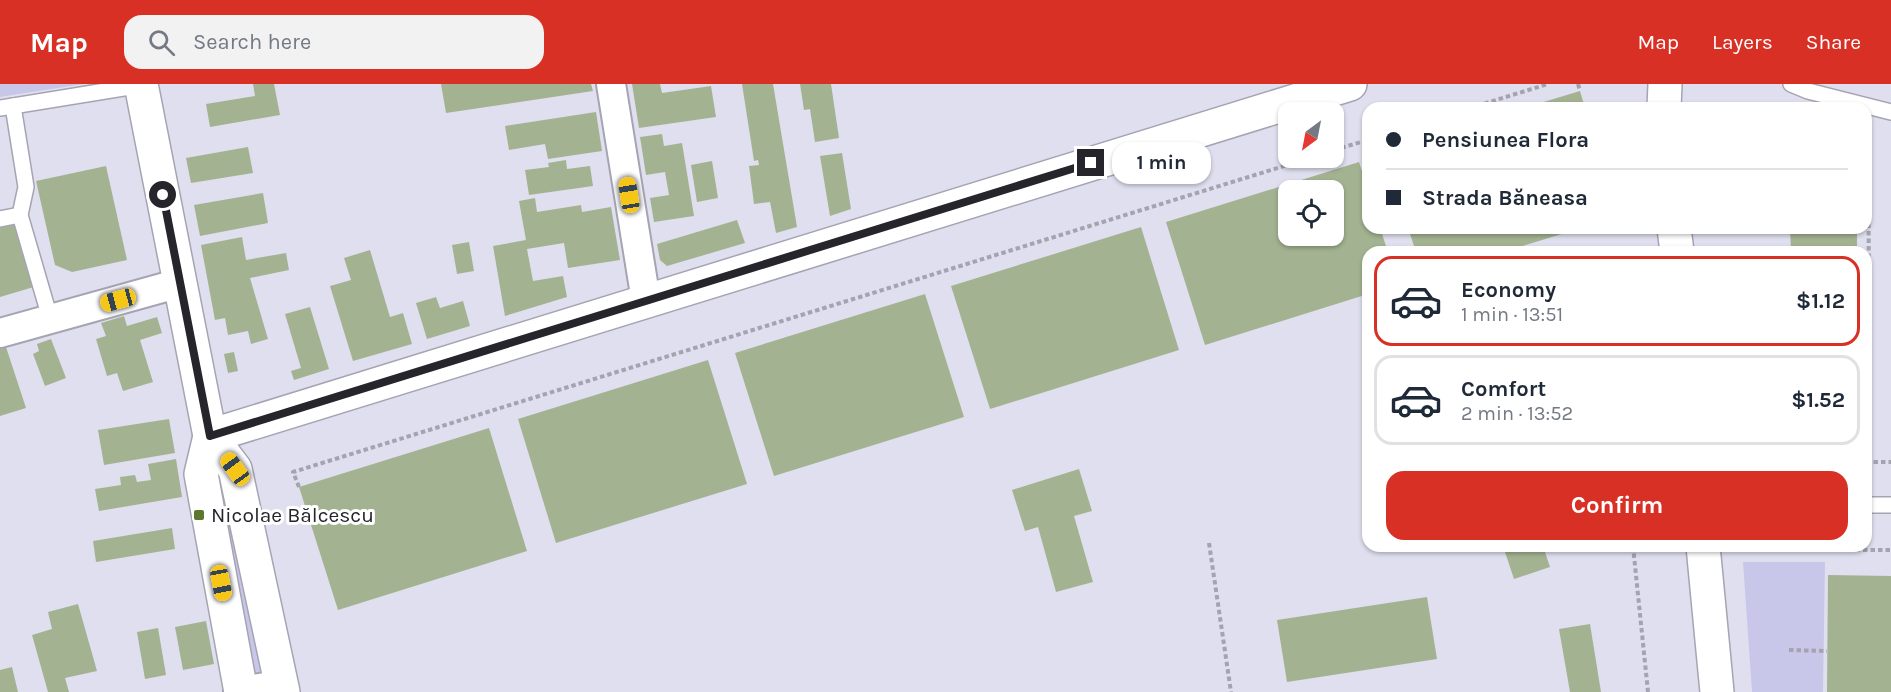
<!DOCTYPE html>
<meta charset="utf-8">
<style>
body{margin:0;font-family:Karla,sans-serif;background:#f2f2f3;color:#1f2937;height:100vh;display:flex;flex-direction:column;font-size:22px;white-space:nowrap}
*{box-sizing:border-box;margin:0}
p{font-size:20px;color:#747a83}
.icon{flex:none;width:33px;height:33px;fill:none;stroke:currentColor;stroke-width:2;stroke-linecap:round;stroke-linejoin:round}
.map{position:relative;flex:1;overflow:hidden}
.details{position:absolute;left:1362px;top:162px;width:510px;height:306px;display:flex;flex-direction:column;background:#fff;border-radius:18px;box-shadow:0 2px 4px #0004}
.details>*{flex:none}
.hud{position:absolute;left:1362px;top:18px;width:510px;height:132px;border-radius:18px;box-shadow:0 2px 4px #0004;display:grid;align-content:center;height:132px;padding:0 24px;background:#fff}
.needle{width:39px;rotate:212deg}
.tools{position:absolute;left:1278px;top:18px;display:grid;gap:12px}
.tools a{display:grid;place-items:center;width:66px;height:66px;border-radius:12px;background:#fff;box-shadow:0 2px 4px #0004;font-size:30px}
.end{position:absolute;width:27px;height:27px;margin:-14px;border:8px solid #25252b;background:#fff;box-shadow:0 0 0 3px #fff}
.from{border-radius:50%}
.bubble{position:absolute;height:42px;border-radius:18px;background:#fff;box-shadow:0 2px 4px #0004;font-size:20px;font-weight:700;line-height:42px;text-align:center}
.car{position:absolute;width:18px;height:36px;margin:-18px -9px;border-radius:8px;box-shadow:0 0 4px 2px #0007;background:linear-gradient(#f5c518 24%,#345 0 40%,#f5c518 0 76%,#345 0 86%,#f5c518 0)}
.hud b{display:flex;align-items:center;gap:21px;height:57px;font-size:22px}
.hud b+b{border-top:2px solid #e0e1e3}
.hud i{width:15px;height:15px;background:#1f2937}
ul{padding:10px 0 0;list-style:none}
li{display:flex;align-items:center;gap:18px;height:90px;margin:0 12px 9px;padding:0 12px;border:3px solid #e0e1e3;border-radius:18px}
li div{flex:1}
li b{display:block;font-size:22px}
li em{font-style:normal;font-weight:700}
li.active{border-color:#d93025}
li>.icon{width:54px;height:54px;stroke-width:1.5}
.button{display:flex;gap:12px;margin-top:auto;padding:12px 24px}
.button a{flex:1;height:69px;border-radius:18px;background:#d93025;color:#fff;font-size:24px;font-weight:700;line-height:69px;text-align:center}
header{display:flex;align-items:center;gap:36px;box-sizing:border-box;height:84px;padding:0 30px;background:#d93025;color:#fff}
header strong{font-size:28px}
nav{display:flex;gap:33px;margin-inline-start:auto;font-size:21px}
.search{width:420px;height:54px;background:#f2f2f3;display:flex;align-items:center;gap:15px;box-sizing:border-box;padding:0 21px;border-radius:18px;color:#747a83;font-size:22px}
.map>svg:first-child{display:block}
</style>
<header>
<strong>Map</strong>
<div class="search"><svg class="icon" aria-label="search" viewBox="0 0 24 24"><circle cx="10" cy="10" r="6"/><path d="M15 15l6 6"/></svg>Search here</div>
<nav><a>Map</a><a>Layers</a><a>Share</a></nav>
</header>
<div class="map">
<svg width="1891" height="608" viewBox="0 0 1891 608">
<rect width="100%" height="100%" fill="#e0dfef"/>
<g fill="#c8c7e9">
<path d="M0,0H83L0,13Z"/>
<path d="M210,352L280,587L241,608Z"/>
<path d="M1743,478H1825L1823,608H1752Z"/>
</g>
<g fill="#a3b391" fill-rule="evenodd">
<path d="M253,0H274L280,31L210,43L206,20L255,12Z"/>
<path d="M441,0H591L593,7L446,29Z"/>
<path d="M632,0H660L662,9L711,2L716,33L639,44Z"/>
<path d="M742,0H773L797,143L776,149L770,118L754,120L749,82L759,81L758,76L754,77Z"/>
<path d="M800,0H831L839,54L815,58L810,25L804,26Z"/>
<path d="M1580,7L1585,24H1527V23Z"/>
<path d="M596,28L602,67L548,75L545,60L509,66L505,42Z"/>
<path d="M662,50L664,62L682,59L694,132L654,138L650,114L669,111L665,88L646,91L640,53Z"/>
<path d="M248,63L253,89L191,99L186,74Z"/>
<path d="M842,69L851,125L830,132L820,72Z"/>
<path d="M566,76L567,85L590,82L593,102L529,111L525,86L549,83L548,79Z"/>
<path d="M712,77L718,114L697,118L691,81Z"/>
<path d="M1359,78L1368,105V144H1380L1388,168H1368V210L1205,261L1166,138ZM1288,106H1334V152H1288Z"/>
<path d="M106,82L127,176L72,188L55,181L36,97Z"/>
<path d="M263,109L268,139L200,152L194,121Z"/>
<path d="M535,114L537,128L581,121L582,128L611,123L620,176L568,184L564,159L527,165L533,197L563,192L567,213L505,232L493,162L526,156L519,117Z"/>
<path d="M737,136L745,159L667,182L660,176L657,160Z"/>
<path d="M16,137L37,202L0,213V142Z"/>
<path d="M1141,143L1179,266L990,325L951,202Z"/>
<path d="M1408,144H1578V145L1503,168H1416Z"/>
<path d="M1790,144H1857V168H1791Z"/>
<path d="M242,153L246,176L286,169L289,186L250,194L268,255L251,260L248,247L228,251L225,234L215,236L201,161Z"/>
<path d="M469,158L474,187L457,190L452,161Z"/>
<path d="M370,166L390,233L403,229L412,260L353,277L330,202L351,196L344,174Z"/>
<path d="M925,210L964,333L774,392L735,269Z"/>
<path d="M436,213L440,224L463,217L470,242L427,255L416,219Z"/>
<path d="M310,223L329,285L294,296L291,287L301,284L285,230Z"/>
<path d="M124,232L127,242L157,233L162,249L140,256L153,298L123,307L117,289L107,292L96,255L106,252L101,239Z"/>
<path d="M51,255L66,294L45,302L33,270L39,267L37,260Z"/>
<path d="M6,263L26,324L0,332V265Z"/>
<path d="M234,268L238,287L228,289L224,270Z"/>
<path d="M708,276L747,400L556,459L518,335Z"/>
<path d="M169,335L175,369L104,381L98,346Z"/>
<path d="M489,344L527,467L338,526L299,403Z"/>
<path d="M176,375L182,413L99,427L95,405L121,401L120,393L135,391L137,398L151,396L148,380Z"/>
<path d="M1079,385L1092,427L1074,432L1093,498L1056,508L1038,443L1025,447L1012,406Z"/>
<path d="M172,444L175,465L96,478L93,457Z"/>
<path d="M1503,462H1543L1550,483L1514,495Z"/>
<path d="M1828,491L1891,492V608H1827Z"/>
<path d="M1427,513L1437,575L1287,598L1277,536Z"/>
<path d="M78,520L97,587L65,594L69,608H48L32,551L52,545L48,528Z"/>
<path d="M206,537L214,580L183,586L175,543Z"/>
<path d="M1590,540L1601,608H1570L1559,545Z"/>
<path d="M158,544L166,591L145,595L137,548Z"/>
<path d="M12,583L18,608H0V586Z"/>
</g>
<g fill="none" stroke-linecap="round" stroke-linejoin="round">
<defs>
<g id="service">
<path d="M1791,0L1808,7L1891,28"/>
<path d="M13,22L26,103L20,131L50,234"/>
<path d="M0,24L142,1"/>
<path d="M0,135L20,131"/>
<path d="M1866,421H1891"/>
</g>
<g id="minor">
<path d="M611,0L646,217"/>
<path d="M0,249L180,199"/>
<path d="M238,608L282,600"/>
</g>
<g id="tertiary">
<path d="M141,0L210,352L235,385L283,608"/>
<path d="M1664,24L1665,0"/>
<path d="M1674,144L1677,168"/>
<path d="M210,352L1350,0"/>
<path d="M210,352L201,390L241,608"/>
<path d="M1703,462L1717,608"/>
</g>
</defs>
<use href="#service" stroke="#a5a4b3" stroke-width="18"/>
<use href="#minor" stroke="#a5a4b3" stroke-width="32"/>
<use href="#tertiary" stroke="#a5a4b3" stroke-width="36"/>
<g stroke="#a4a3b0" stroke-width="4" stroke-dasharray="4.5 3" stroke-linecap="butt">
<path d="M1578,0L1580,7"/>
<path d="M1470,24L1548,0"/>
<path d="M1868,42L1870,378"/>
<path d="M1334,66L1368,56"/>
<path d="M1866,378H1891"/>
<path d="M299,403L293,388L1310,74"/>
<path d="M1209,459L1231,608"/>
<path d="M1633,462L1648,608"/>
<path d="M1788,466H1891"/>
<path d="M1789,566L1827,567"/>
</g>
<use href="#service" stroke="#fff" stroke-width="15"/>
<use href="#minor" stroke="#fff" stroke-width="28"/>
<use href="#tertiary" stroke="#fff" stroke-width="33"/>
</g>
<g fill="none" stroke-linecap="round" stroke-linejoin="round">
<path stroke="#25252b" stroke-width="8" d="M163,111L210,352L1091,79"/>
</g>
<rect fill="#5b782c" stroke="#fff" stroke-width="2" x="193" y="425" width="12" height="12" rx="3"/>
<g text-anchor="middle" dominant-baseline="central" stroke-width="6" stroke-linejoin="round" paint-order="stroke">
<g font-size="21" fill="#25252b" stroke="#fff" text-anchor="start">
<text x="211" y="431">Nicolae Bălcescu</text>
</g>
</g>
</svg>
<div class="tools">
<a><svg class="needle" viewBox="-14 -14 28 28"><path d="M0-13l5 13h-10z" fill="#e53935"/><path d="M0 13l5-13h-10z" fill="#747a83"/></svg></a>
<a><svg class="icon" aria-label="locate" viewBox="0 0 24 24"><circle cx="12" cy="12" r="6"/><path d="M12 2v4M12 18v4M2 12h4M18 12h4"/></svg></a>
</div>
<i class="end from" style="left:163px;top:111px"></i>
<i class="end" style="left:1091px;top:79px"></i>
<div class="bubble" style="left:1112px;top:58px;width:99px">1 min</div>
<i class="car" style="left:629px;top:111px;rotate:351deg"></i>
<i class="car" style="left:118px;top:216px;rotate:255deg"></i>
<i class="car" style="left:235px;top:385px;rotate:324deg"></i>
<i class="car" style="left:221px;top:499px;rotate:169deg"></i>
<div class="hud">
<b><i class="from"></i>Pensiunea Flora</b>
<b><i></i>Strada Băneasa</b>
</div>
<section class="details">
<ul>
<li class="active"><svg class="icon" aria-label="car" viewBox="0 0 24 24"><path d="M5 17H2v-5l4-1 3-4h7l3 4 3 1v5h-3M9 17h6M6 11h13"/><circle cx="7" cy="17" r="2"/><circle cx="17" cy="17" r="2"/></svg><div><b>Economy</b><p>1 min · 13:51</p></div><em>$1.12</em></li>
<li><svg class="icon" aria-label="car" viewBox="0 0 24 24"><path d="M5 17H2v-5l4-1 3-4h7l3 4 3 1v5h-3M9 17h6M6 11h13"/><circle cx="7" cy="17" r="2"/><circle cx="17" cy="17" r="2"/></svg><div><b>Comfort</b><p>2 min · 13:52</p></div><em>$1.52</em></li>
</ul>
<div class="button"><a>Confirm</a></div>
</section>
</div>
